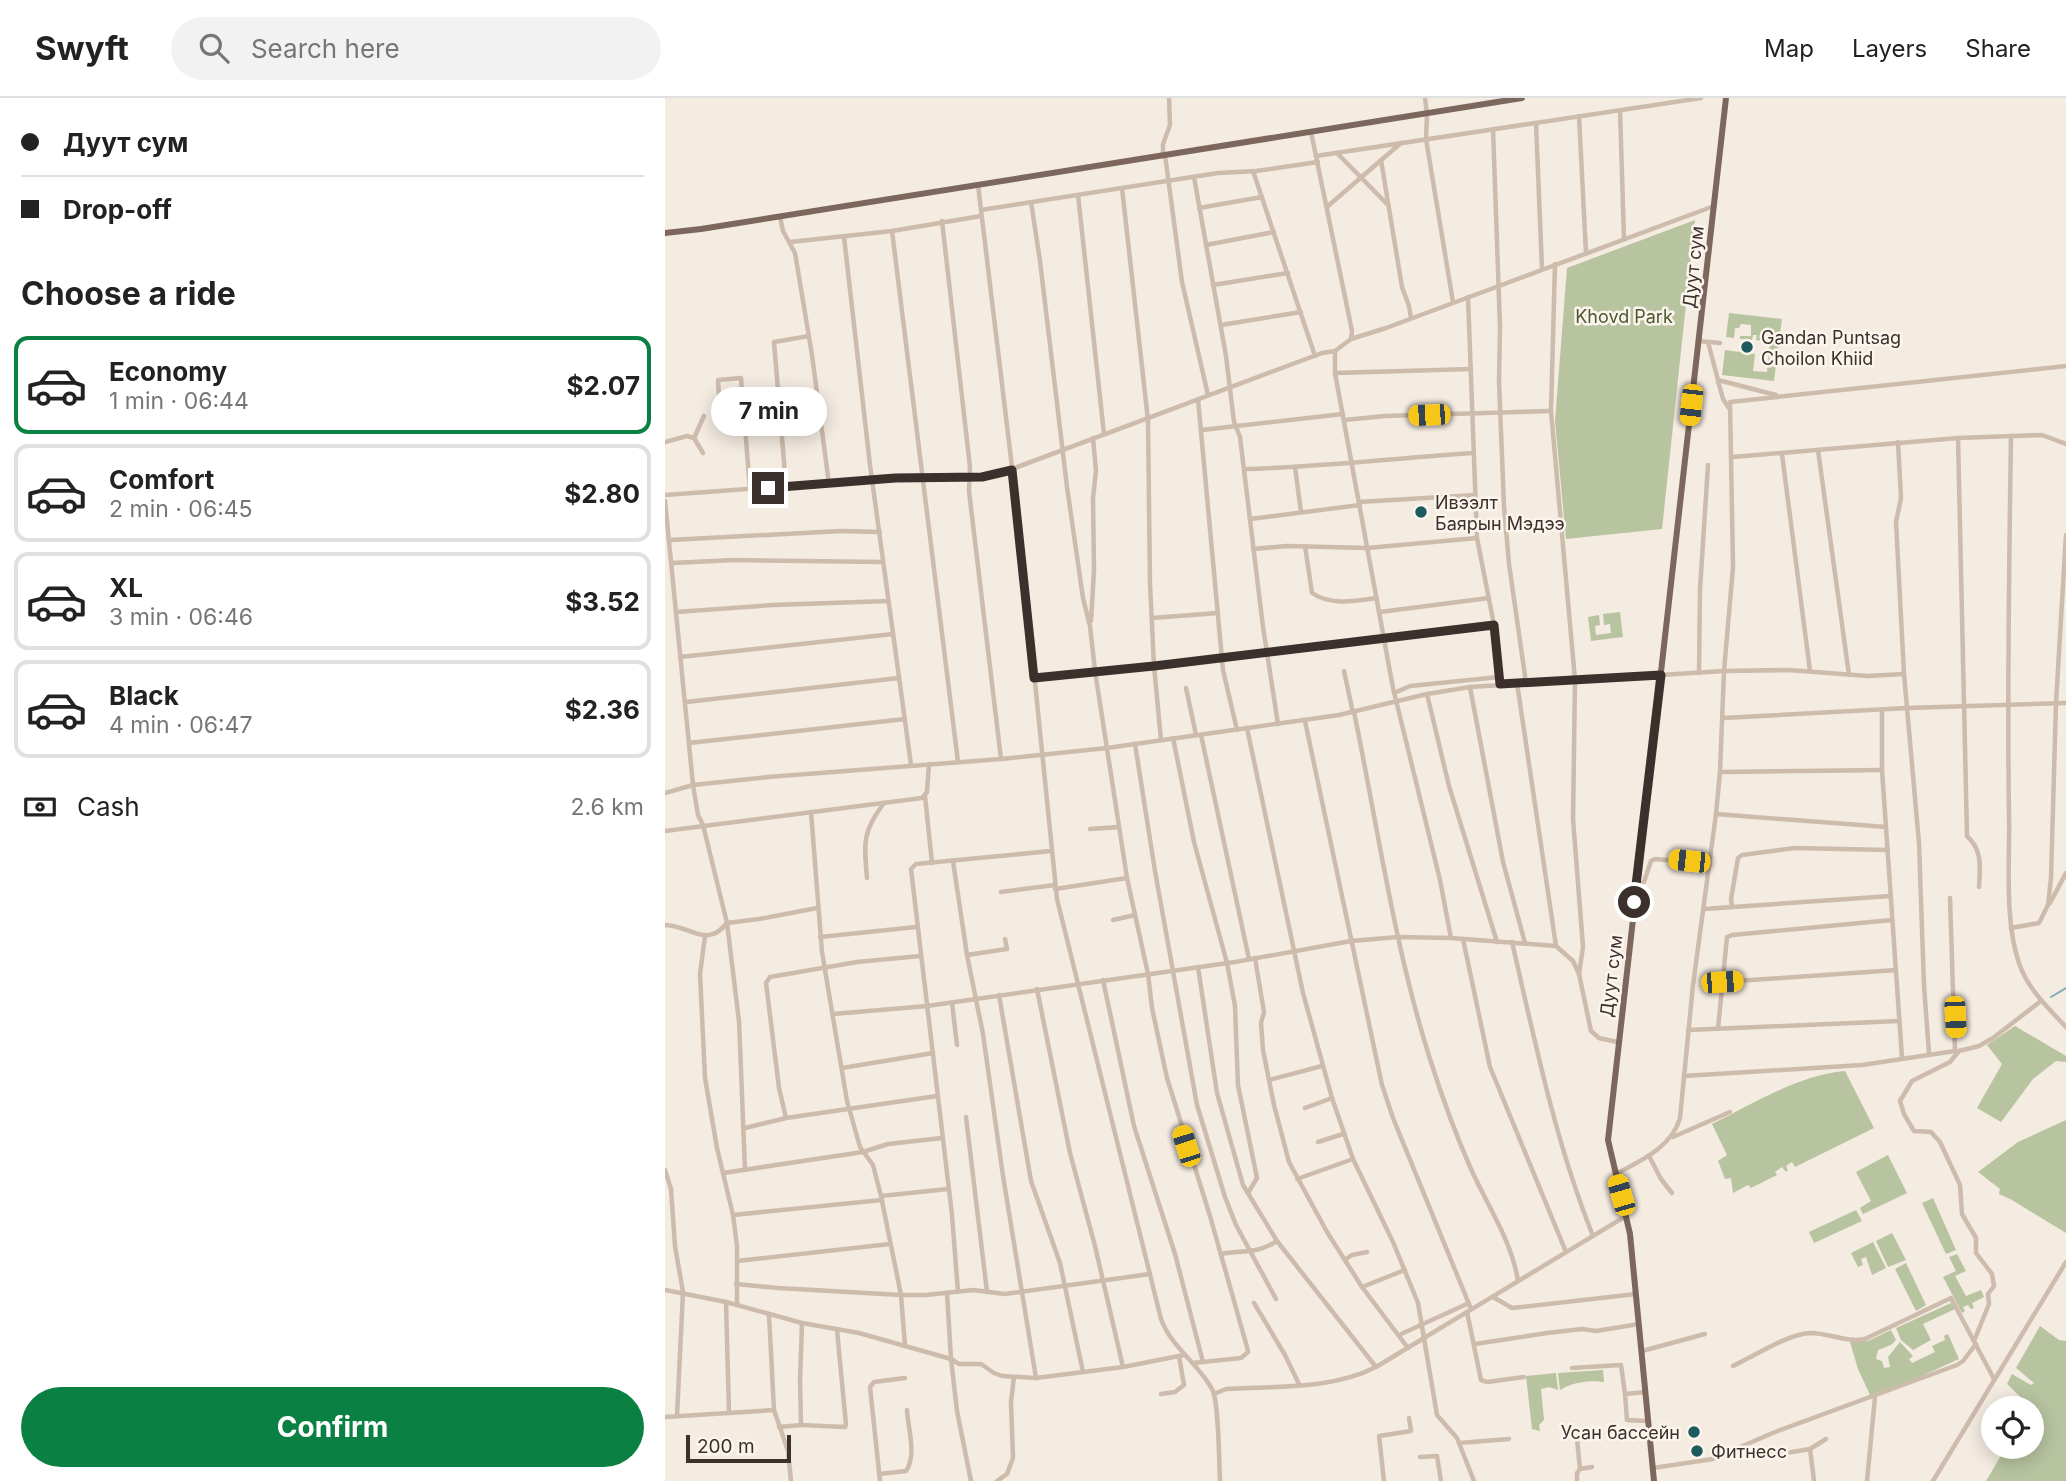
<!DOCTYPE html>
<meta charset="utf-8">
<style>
body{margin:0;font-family:Inter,sans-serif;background:#f2f2f2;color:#222;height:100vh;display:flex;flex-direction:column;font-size:26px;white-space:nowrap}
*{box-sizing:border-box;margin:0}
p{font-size:23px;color:#767676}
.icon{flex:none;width:38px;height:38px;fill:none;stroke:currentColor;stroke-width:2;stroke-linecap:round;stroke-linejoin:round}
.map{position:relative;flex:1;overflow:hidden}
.sheet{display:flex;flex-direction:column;background:#fff;width:665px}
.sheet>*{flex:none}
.banner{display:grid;align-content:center;height:154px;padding:0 21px;background:#fff}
.tools{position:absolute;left:1316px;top:1298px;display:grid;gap:14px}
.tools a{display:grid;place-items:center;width:63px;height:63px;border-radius:50%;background:#fff;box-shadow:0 4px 18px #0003;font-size:35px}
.scale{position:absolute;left:21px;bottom:18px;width:105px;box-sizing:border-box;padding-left:7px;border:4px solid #3b302b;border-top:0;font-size:19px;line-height:24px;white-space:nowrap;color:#3b302b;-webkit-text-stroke:5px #fbf5ee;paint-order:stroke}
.end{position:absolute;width:32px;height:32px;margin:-16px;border:9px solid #3b302b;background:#fff;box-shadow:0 0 0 4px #fff}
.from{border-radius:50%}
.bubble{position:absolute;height:49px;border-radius:24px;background:#fff;box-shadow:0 4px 18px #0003;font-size:23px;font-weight:700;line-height:49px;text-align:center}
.car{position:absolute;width:21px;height:42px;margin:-21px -10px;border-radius:9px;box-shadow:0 0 5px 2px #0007;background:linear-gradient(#f5c518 24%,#345 0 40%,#f5c518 0 76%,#345 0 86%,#f5c518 0)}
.banner b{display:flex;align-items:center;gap:24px;height:66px;font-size:26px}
.banner b+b{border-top:2px solid #e0e0e0}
.banner i{width:18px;height:18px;background:#222}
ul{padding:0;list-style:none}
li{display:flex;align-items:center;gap:21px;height:98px;margin:0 14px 10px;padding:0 7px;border:4px solid #e0e0e0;border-radius:14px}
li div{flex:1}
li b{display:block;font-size:26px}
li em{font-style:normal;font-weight:700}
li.on{border-color:#0b8043}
li>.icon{width:63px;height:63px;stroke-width:1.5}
h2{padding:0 21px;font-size:32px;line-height:84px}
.pay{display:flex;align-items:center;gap:18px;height:77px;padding:0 21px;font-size:26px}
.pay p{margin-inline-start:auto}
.button{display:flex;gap:14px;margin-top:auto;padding:14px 21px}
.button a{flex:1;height:80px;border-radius:42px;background:#0b8043;color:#fff;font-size:28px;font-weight:700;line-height:80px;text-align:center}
header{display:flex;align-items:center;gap:42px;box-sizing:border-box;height:98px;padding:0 35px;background:#fff;border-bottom:2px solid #e0e0e0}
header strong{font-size:33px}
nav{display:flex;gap:38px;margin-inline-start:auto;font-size:24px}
.search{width:490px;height:63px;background:#f2f2f2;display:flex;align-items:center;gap:18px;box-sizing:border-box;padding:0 24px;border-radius:38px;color:#767676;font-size:26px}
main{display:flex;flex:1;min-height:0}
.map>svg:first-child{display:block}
</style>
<header>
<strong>Swyft</strong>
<div class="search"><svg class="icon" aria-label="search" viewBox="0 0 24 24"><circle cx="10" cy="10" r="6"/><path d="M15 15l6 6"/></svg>Search here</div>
<nav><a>Map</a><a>Layers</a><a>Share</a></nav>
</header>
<main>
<section class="sheet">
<div class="banner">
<b><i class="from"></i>Дуут сум</b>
<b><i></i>Drop-off</b>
</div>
<h2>Choose a ride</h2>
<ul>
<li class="on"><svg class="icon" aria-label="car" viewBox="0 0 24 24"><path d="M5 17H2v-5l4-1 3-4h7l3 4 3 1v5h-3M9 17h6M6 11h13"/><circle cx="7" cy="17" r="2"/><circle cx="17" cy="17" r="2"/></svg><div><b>Economy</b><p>1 min · 06:44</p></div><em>$2.07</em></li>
<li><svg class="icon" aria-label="car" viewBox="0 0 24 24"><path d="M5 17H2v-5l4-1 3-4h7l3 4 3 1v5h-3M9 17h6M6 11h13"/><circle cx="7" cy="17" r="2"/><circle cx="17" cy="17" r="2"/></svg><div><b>Comfort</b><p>2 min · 06:45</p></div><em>$2.80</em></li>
<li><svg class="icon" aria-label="car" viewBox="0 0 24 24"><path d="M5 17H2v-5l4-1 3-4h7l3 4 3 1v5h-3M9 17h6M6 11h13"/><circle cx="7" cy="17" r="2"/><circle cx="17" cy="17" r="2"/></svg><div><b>XL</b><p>3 min · 06:46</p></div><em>$3.52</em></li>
<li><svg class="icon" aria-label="car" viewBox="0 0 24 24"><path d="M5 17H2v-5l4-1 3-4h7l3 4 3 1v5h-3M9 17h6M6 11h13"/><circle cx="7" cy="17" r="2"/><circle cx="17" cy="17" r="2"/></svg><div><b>Black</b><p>4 min · 06:47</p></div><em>$2.36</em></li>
</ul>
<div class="pay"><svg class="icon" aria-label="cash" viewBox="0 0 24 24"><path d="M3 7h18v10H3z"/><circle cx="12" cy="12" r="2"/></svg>Cash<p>2.6 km</p></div>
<div class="button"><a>Confirm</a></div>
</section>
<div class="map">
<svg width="1401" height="1383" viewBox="0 0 1401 1383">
<rect width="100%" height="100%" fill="#f4ebe1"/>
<g fill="#b8c4a0">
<path d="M1030,122L997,431L901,441L890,323L902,170Z"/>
<path d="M1064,215L1117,221L1109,283L1057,277L1060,252L1090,256L1088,273L1102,274L1105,244L1091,242L1092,237H1088L1087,242L1075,241V238H1086V227L1076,226L1074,230H1070L1069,240L1061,239Z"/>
<path d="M955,514L958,539L926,543L923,519L934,517L935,527L930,528L931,537L946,535L945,526L939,527L938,516Z"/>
<path d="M1350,928L1401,958V964L1391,963L1368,981L1336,1024L1312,1010L1337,966L1322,947Z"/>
<path d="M1180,973L1209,1030L1130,1069L1127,1064L1121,1068L1123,1072L1121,1074L1117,1069L1110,1074L1112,1077L1086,1090L1083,1087L1068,1095L1066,1080L1060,1081L1053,1063L1062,1057L1047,1026C1088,1006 1133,977 1180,973Z"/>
<path d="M1401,1022V1135L1347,1102L1334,1096L1335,1091L1313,1074L1353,1044Z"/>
<path d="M1223,1057L1242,1095L1198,1116L1195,1110L1206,1103L1191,1074Z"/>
<path d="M1268,1100L1291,1152L1281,1156L1257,1105Z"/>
<path d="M1191,1112L1197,1123L1149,1145L1144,1134Z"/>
<path d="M1227,1135L1241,1162L1223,1169L1211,1143Z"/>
<path d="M1208,1144L1221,1170L1207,1177L1201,1159L1196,1161L1198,1167L1193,1169L1186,1155Z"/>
<path d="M1292,1156L1301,1173L1290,1178L1301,1198L1316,1192L1319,1199L1307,1205L1309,1210L1306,1211L1303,1207L1298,1209L1300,1213L1297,1215L1278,1179L1291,1173L1284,1159Z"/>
<path d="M1241,1165L1261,1207L1251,1213L1230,1171Z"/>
<path d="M1286,1205L1290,1211L1258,1226L1266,1242L1248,1252L1236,1242L1231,1230Z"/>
<path d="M1375,1228L1394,1242L1401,1243V1383H1321L1341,1349H1367V1319L1370,1313L1342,1286L1347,1276L1366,1287L1369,1285L1351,1270Z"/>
<path d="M1226,1232L1231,1242L1226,1247L1213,1252L1211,1261L1217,1263L1219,1270L1225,1269L1223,1259L1235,1244L1248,1258L1244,1261L1247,1265L1270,1254L1267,1248L1280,1242L1279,1238L1283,1236L1294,1261L1250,1281L1205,1297L1193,1271L1185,1244L1203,1243Z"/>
<path d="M938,1272L939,1284C925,1282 908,1284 895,1292L893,1275Z"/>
<path d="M891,1275L893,1292L884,1289L876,1291L879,1322L874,1327L875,1333L867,1331L861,1278Z"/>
</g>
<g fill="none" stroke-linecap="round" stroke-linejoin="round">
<path stroke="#7fb0b2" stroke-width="2" d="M1386,899L1401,890"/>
<g stroke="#cdbbac" stroke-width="4.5">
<path d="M760,0L762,16L761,41L788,204"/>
<path d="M955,12L959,141"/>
<path d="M914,18L921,155"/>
<path d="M871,25L877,171"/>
<path d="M828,31L835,229L834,284L839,408L844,466L861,585"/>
<path d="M646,34L687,233L686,241"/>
<path d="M672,55L722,106"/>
<path d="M498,57V46L505,27L504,0"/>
<path d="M500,57L517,184L543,297"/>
<path d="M651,58L1036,0"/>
<path d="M716,62L737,189L744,208L746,220"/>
<path d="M588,73L650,258"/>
<path d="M529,79L561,258L569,324L575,339L598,529L613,626"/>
<path d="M313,87L354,427L392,801L496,1221C506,1249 533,1265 547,1291C554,1303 554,1365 555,1383"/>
<path d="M457,90L483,322L485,486L489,568L496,642"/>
<path d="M413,97L439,336"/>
<path d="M366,104L375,163L402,389L418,500L425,528L430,573L462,780L483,876L487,910L502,980L545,1118L582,1249L583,1254L576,1260L528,1265"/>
<path d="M663,108L736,45"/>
<path d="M534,110L597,99"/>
<path d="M316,112L553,75L591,73L653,64"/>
<path d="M115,119L118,133L130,155L147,257L164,386"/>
<path d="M277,123L305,369L304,393L336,661"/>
<path d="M227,133L293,664"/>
<path d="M179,139L205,367L246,667"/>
<path d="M125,144L227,133L316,118"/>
<path d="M541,147L609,134"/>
<path d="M890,166L886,313L910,582L908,721L918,849L914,876L926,933L934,940L952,944"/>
<path d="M548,187L623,175"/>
<path d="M803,199L812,440L829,527L835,586"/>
<path d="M556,227L636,214"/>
<path d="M1034,243L1055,245"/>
<path d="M1043,244L1053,282L1111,297"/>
<path d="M670,253V275L728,590L775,782L786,840"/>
<path d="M670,275L806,271"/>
<path d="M1053,283L1058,301L1064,310"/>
<path d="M54,299L53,282L76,280L85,391"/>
<path d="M533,301L558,572L572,632"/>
<path d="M679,322L720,318L886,313"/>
<path d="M537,332L678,316"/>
<path d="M1346,338C1344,464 1342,590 1344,717C1345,763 1339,821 1354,865C1362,890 1383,910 1401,929"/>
<path d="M29,340L39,318"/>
<path d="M1293,340L1302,738C1318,753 1315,769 1314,789"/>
<path d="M0,344L22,338L29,340L38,355"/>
<path d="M1233,344L1236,400L1231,424L1239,576L1254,745L1259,888L1264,955"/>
<path d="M1153,352L1184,577"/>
<path d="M1117,356L1145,573"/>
<path d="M1068,359L1293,340L1377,337L1401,346"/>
<path d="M630,369L636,414"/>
<path d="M580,371C656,369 732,360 808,355"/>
<path d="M121,388L109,244L144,238"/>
<path d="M0,397L230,380L281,381L331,377L657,255L670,253L686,241L721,230L1049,108"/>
<path d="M0,403L28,687L33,717L38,727L62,825L74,923L80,1071"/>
<path d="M694,404L810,397"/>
<path d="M585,421L695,407"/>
<path d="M5,442L176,433L215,434"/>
<path d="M640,448L647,495C666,508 690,503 712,500"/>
<path d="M588,451L622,448L702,450L812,440"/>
<path d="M7,465L69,462L218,464"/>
<path d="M11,514L108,507L223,503"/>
<path d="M715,514L824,500"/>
<path d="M487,520L553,515"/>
<path d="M426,523L429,472L428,400L431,373L428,340"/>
<path d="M15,559L228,536"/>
<path d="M679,573L688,615"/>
<path d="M1034,575L1035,491L1043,367"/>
<path d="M1239,576L1203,578L1123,572L1059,573L1068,469L1065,304L1401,268"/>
<path d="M369,580L489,568L829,527"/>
<path d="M852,585L891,848"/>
<path d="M805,589L838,764L860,845"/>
<path d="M521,590L531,637"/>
<path d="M729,595L745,588L834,579"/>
<path d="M762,596L784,688L832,844"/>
<path d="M21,604L234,580"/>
<path d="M1217,612V672L1237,960"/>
<path d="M689,614C713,730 729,848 765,961C777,999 790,1035 806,1071C822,1107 847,1143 853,1183"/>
<path d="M1058,620L1242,610L1401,605"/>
<path d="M640,623L717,987L728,1020L806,1211"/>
<path d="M582,630L638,895L667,1000L688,1061L728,1144L753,1205L772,1317L792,1340L809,1383"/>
<path d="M536,637L584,861"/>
<path d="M508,640L529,744L562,865L570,908L573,987L592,1080L583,1095"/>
<path d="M24,645L240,621"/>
<path d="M470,646L490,773L532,1007L560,1099L571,1127L611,1201"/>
<path d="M1055,674L1217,672"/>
<path d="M0,695L28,687L103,679L336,661L442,650L674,617L762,596L805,589L1059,573L1055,674L1051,716L1028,887L1015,1020C1007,1049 975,1063 951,1076"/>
<path d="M260,698L267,765"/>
<path d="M146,714L157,854L182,1003L195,1049L208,1067L216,1098L236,1197L240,1248"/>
<path d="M1051,716L1221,729"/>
<path d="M425,731L454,729"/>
<path d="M0,733L257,700L262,694L264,666"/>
<path d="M288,763L302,857L318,936L338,1078L371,1280"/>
<path d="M202,780C199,745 197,734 219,705"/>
<path d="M972,788L979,784L986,763L990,761L1045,766"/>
<path d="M390,791L462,780"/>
<path d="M336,794L390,787"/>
<path d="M1385,805L1401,775"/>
<path d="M1067,809L1066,801L1073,760L1077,757L1130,750L1223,752"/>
<path d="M1039,811L1226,798"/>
<path d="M448,822L470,817"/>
<path d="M0,827C27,828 41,851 62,825L94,821L152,810"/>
<path d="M1346,830L1374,825L1383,807L1386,780L1391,605L1401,437"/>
<path d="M40,838L35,876L40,980L52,1050L68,1117L72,1148V1207"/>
<path d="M155,839L251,829"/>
<path d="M798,841L825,969L901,1154"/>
<path d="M847,844C870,943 890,1043 928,1138"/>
<path d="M302,857L342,851L340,841"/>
<path d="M590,860L599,914L596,925L598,952L609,1007L624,1064L662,1134L697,1189L743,1250"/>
<path d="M533,869L552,995L578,1087L612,1143L711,1269"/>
<path d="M438,882L469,1028L510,1156L538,1264"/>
<path d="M1057,884L1231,872"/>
<path d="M372,891L405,1055L430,1148L458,1269"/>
<path d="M334,897L366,1083L395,1165L418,1274"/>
<path d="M287,905L292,947"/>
<path d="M168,916L262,908L570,864L686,843L733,839L786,840L891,848L908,863L914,876"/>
<path d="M1053,931L1062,839L1067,837L1227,822"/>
<path d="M1023,932L1234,923"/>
<path d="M177,970L268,955"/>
<path d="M1019,978L1197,967L1290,953L1285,800"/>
<path d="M604,982L657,968"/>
<path d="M640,1010L667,1000"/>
<path d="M301,1019L322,1194"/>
<path d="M121,1020L114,990L101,885L105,879L192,864L255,858"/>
<path d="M80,1030L121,1020L272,998"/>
<path d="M1008,1039L1065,1014"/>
<path d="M653,1044L678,1036"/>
<path d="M984,1058L996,1081L1007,1095"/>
<path d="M0,1072L6,1091L10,1148L18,1194L12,1318"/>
<path d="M58,1075L198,1054L223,1046L277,1040"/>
<path d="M632,1081L688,1061"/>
<path d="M216,1098L283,1091"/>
<path d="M68,1117L217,1102"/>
<path d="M556,1156C579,1152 592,1156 612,1143"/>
<path d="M681,1161L687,1157L702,1154"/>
<path d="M72,1163L225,1146"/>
<path d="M71,1186L113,1190L236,1197H261L308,1192L340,1196L485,1176"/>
<path d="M697,1189L740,1172"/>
<path d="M0,1192L61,1204L137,1225L194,1235L286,1261L294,1266H316L329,1275L337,1278L371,1280L458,1269L519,1257"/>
<path d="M293,1194L287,1117L246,771L251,766L386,753"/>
<path d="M282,1195L286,1261L292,1313L306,1383"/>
<path d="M828,1199L847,1210L971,1196"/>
<path d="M61,1204L64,1315"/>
<path d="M589,1205L620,1257L634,1286"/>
<path d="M802,1214L816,1282L822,1284L859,1279"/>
<path d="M104,1217L109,1312L123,1353L126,1383"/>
<path d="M734,1237L804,1205"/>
<path d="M1309,1243L1324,1206L1323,1196L1329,1188L1327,1176L1311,1155V1140L1297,1116L1295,1087L1275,1044L1266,1034L1249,1033L1239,1016L1235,1003L1247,983L1285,964L1294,953L1314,948L1328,940L1376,903"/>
<path d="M810,1246L882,1235L917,1231L931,1233L974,1226"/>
<path d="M977,1253L1040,1236"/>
<path d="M1068,1268C1089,1258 1123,1236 1145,1235C1164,1235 1182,1245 1200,1241L1286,1200L1329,1281"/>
<path d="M907,1270L956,1267L960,1296"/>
<path d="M981,1294L960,1296L962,1322L983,1323"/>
<path d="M496,1296L510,1294L519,1287L514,1258"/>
<path d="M549,1296L561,1291C610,1288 666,1292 711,1269L961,1118"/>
<path d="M0,1319L109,1312"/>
<path d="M136,1327L180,1329L181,1327L172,1232"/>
<path d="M114,1329L136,1327L135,1282L137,1225"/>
<path d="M912,1341L915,1371"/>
<path d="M794,1345L844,1341"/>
<path d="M1145,1351L1149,1383"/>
<path d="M1066,1353L1110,1334L1292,1267L1298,1263L1311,1246"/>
<path d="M755,1359L772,1358L776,1383"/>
<path d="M988,1370L1048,1361L1066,1353L1104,1357L1127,1354L1145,1351L1161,1341"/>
<path d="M214,1376L241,1373C252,1358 243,1330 242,1312"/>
<path d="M215,1383L205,1289L209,1284L240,1280"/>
<path d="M332,1383L342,1376L348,1360L346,1304L349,1279"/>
<path d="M719,1383L714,1338L746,1333L744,1320"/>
<path d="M912,1383V1375L915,1371L927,1369"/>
<path d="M1202,1383L1210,1299"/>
<path d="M1268,1383L1401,1164"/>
</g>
<g stroke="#7d675c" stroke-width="6">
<path d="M0,135L36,131L857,0"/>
<path d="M989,1383L965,1136L943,1042L1061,0"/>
</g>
</g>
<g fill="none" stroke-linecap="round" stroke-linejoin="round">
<path stroke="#3b302b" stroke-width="9" d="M103,390L230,380L317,379L347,372L369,580L489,568L829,527L835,586L996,577L969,804"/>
</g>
<g fill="#1f5a5e" stroke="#fbf5ee" stroke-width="2.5">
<circle cx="1082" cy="249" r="7"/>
<circle cx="756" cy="414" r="7"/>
<circle cx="1029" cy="1334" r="7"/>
<circle cx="1032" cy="1353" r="7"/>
</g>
<g text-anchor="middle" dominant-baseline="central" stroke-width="5" stroke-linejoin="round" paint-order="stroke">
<g font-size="18" fill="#3b302b" stroke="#fbf5ee">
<text transform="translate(1028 169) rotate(-84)">Дуут сум</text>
<text transform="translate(946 878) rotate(-83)">Дуут сум</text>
</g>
<g font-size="18" fill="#4a5a2e" stroke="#fbf5ee">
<text x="959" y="218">Khovd Park</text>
</g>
<g font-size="18" fill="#3b302b" stroke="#fbf5ee" text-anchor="start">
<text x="1096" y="239">Gandan Puntsag<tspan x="1096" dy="21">Choilon Khiid</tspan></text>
<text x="770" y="404">Ивээлт<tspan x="770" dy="21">Баярын Мэдээ</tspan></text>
<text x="1015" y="1334" text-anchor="end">Усан бассейн</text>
<text x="1046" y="1353">Фитнесс</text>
</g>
</g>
</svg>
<div class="tools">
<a><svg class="icon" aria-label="locate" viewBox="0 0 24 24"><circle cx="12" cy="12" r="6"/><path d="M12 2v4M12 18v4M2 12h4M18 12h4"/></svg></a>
</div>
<div class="scale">200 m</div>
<i class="end from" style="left:969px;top:804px"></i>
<i class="end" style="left:103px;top:390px"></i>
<div class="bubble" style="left:46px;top:289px;width:116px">7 min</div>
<i class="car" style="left:1026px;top:307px;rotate:186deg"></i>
<i class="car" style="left:764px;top:317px;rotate:268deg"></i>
<i class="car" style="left:1024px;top:763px;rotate:276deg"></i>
<i class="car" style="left:1057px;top:884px;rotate:86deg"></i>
<i class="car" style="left:1290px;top:919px;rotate:177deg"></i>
<i class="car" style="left:521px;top:1048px;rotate:342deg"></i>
<i class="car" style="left:956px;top:1097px;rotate:344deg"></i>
</div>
</main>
